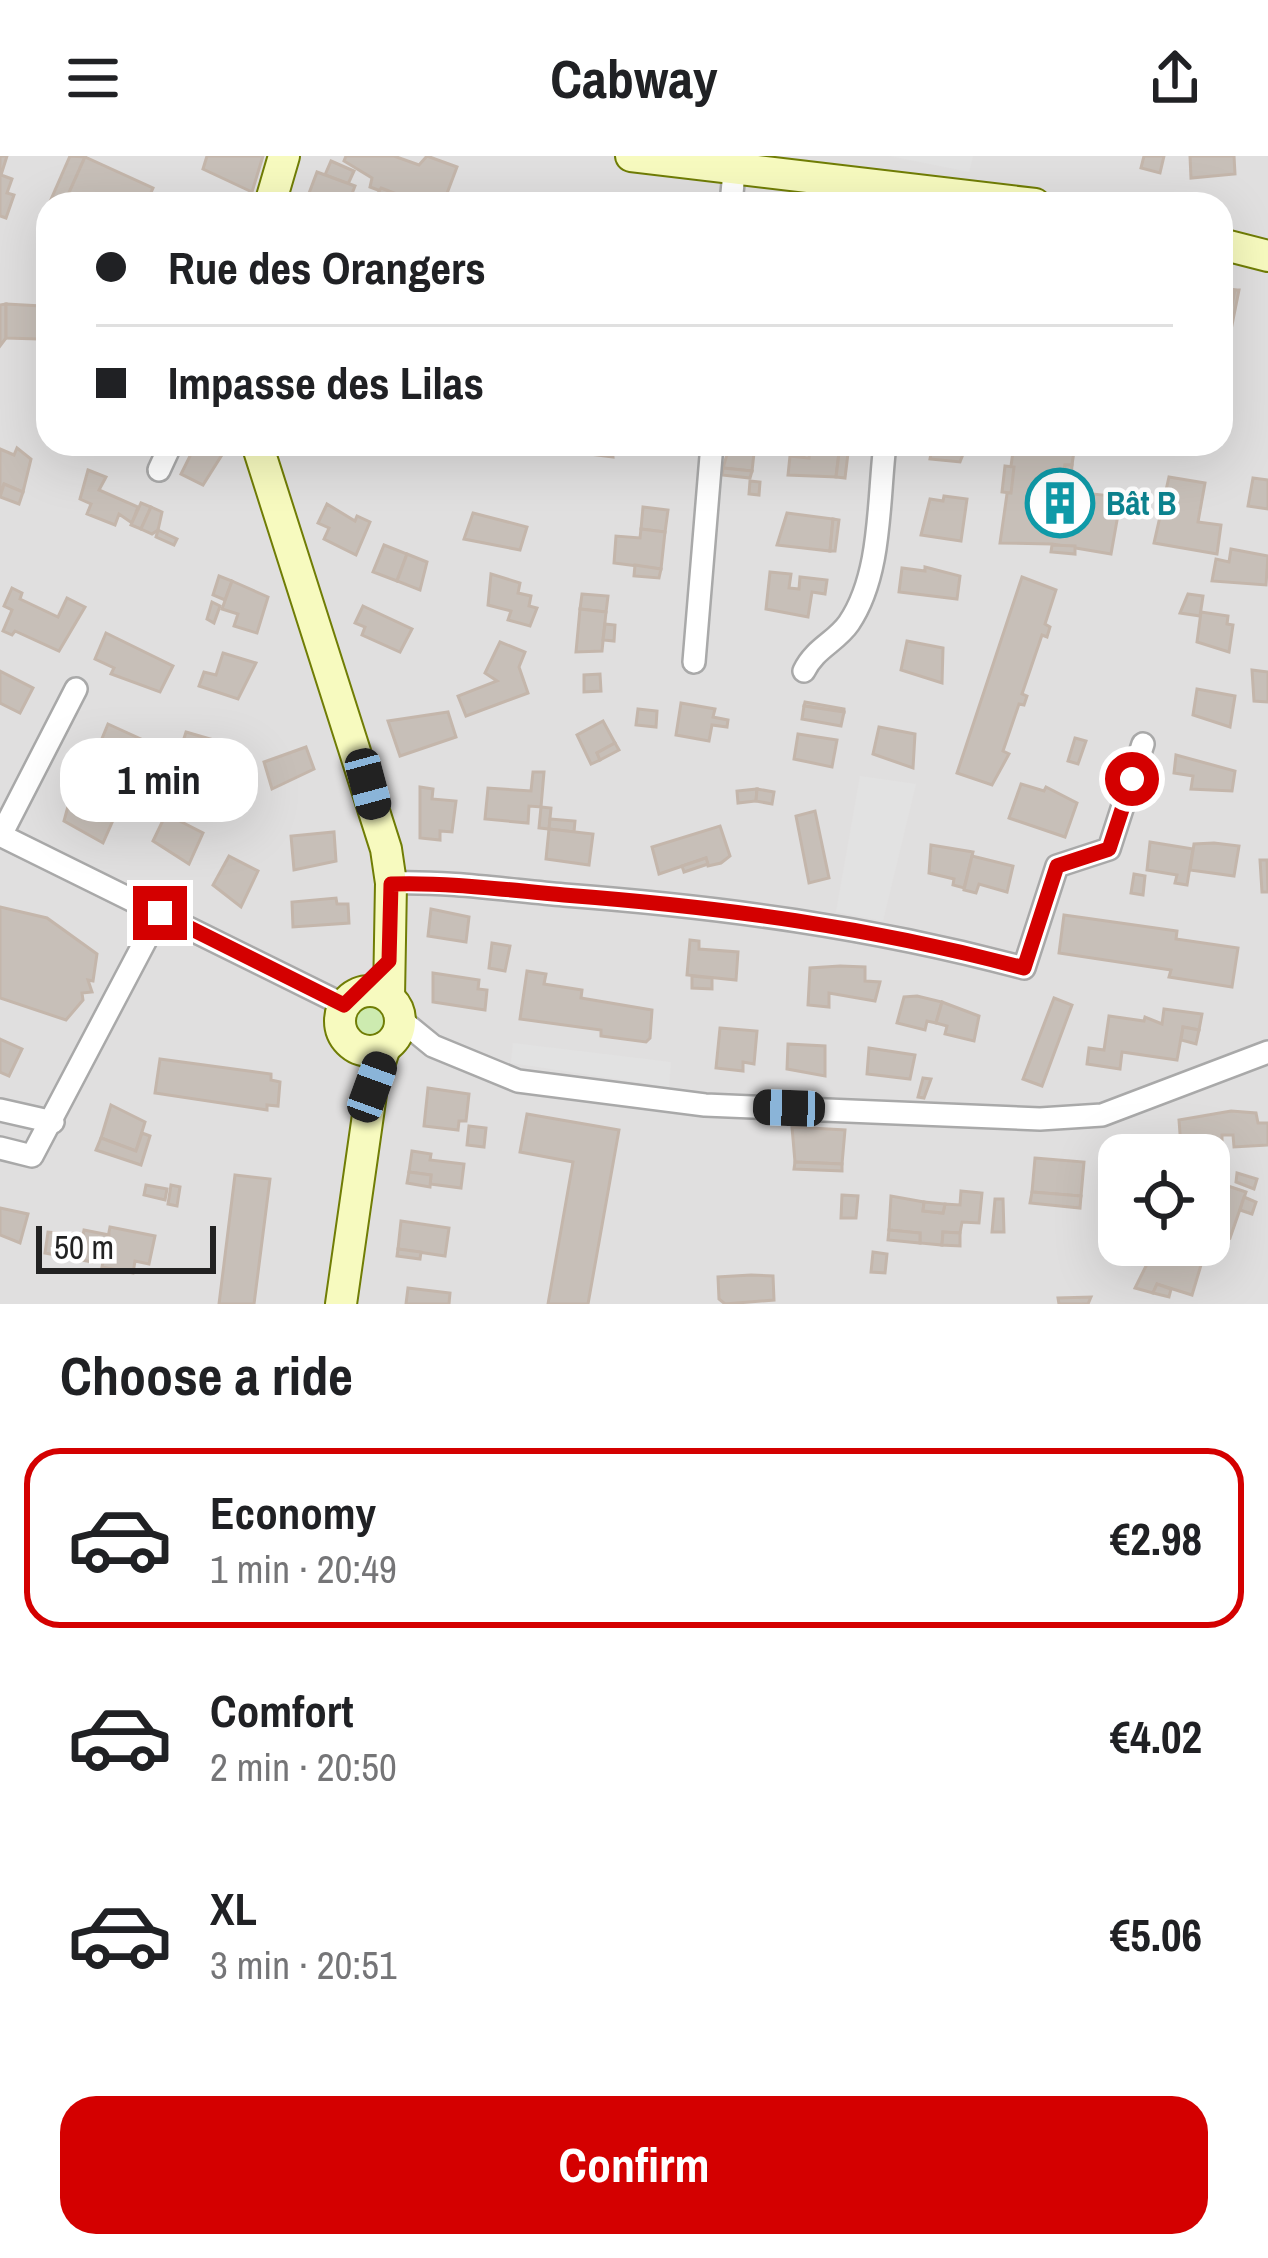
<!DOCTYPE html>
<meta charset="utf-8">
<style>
body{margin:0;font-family:"Archivo Narrow",sans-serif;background:#f2f2f2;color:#202124;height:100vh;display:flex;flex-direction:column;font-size:45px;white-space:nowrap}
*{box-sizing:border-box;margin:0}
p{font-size:39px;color:#757577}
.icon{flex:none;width:66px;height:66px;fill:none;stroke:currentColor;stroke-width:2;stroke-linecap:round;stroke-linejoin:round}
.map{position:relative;height:1148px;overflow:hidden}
.details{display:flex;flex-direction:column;background:#fff;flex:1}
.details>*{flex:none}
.top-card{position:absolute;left:36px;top:36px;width:1197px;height:264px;border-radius:36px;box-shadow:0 12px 48px #0002;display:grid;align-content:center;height:264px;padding:0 60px;background:#fff}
.controls{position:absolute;left:1098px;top:978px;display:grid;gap:24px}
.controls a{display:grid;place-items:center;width:132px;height:132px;border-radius:24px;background:#fff;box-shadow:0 12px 48px #0002;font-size:60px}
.scale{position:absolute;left:36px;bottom:30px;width:180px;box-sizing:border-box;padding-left:12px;border:6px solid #222;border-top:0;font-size:33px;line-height:42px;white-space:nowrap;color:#222;-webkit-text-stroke:9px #fff;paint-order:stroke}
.end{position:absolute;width:54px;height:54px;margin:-27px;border:15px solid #d40000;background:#fff;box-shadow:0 0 0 6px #fff}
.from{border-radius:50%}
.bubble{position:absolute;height:84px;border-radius:36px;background:#fff;box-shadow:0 12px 48px #0002;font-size:39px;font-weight:800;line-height:84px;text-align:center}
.car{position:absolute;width:36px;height:72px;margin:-36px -18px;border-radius:15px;box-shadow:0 0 9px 3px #0007;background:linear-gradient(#222 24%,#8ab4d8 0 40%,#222 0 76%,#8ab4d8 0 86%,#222 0)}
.top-card b{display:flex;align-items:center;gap:42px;height:114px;font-size:45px}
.top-card b+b{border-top:3px solid #e0e0e0}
.top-card i{width:30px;height:30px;background:#202124}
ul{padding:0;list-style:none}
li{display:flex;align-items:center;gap:36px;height:180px;margin:0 24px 18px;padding:0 36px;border:6px solid transparent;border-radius:36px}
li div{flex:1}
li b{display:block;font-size:45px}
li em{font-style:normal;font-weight:800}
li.on{border-color:#d40000}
li>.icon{width:108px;height:108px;stroke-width:1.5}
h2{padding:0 60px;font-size:54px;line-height:144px}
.primary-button{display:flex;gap:24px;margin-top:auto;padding:24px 60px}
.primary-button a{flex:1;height:138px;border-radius:36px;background:#d40000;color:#fff;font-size:48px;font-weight:800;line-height:138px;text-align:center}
header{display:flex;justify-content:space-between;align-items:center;height:156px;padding:0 60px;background:#fff;font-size:54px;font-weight:800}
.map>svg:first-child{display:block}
</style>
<header><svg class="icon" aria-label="menu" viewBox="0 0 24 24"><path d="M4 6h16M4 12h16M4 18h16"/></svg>Cabway<svg class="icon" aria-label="share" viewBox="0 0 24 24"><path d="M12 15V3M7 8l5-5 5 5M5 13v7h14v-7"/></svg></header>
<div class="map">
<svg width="1268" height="1148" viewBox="0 0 1268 1148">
<rect width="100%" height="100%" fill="#f2efe9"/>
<path fill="#e0dfdf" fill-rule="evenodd" d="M0,0H1268V1148H0ZM48,48H1221V288H48ZM1119,999H1209V1089H1119Z"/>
<circle fill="#cdebb0" cx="369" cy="864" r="30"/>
<g fill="#e2e2e2">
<path d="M889,0H973L969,16Z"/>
<path d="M860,620L916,628L883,765L836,756Z"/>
<path d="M513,887L671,906L669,931L511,907Z"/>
</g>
<g fill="#c7bfb8" stroke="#c4b6ab" stroke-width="3">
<path d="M0,0H7L1,19L12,23L7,37L14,39L6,62L0,60Z"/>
<path d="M70,0L85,1L64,48H49Z"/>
<path d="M207,0H263L252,36L203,13Z"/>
<path d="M346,0H394L419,9L427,0L457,11L443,48H415L370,31L372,22L344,5Z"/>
<path d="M1144,0H1164L1160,17L1141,12Z"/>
<path d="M1190,0H1234L1235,18L1191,22Z"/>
<path d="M85,1L153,32L146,48H64Z"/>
<path d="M331,5L354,15L348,28L325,19Z"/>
<path d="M317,16L355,30L348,48H305Z"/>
<path d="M381,32L415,45V48L377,39Z"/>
<path d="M1221,131L1235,134L1225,183H1221Z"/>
<path d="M1235,134H1239L1229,184L1225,183Z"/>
<path d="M6,148V182L0,190V149Z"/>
<path d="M6,148L41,150L38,183L6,182Z"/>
<path d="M196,288L225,294L203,329L181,318Z"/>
<path d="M591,288H612L613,301L589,298Z"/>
<path d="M730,288H755L752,315L723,312Z"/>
<path d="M811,288L840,289L836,321L788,319L790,300L809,302Z"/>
<path d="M927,288H967L960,306L930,303L932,292Z"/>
<path d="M840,289H849L845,322L836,321Z"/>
<path d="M1014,289L1074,295L1072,309H1065L1062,335L1113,340L1112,352L1119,353L1111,398L1052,388L1000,387Z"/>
<path d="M17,292L31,303L23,336L4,328L0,339V293L14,299Z"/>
<path d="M1065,309H1072L1070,336L1062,335Z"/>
<path d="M1005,310L1014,311L1011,337L1002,336Z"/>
<path d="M723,312L752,315L750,322L722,319Z"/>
<path d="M88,314L106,321L99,334L138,351L132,367L119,358L115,369L87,358L91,348L80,343Z"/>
<path d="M1169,321L1205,327L1198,366L1221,369L1217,398L1154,387Z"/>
<path d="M1253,322L1268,324V353L1248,350Z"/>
<path d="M750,325L760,326L759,339L749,338Z"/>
<path d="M4,328L23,336L19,348L0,341Z"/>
<path d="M944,340L967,343L961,385L921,379L930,343L943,345Z"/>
<path d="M141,347L151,351L141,373L131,369Z"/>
<path d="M327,348L355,365L357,360L370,366L356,399L324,383L329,372L318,367Z"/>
<path d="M151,351L162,356L158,374L152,378L141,373Z"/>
<path d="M643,351L668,354L665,376L641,373Z"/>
<path d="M473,357L527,371L520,394L464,383Z"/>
<path d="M787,357L833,363L830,395L777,389Z"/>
<path d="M833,363L839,364L835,395H830Z"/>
<path d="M641,373L665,376L661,413L614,407L616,380L640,382Z"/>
<path d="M158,374L177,383L174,389L156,381Z"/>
<path d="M384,389L407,398L397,425L373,416Z"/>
<path d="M1052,389L1075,390V398L1051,396Z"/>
<path d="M1231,393L1268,400L1266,429L1212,425L1216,403L1229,406Z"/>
<path d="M407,398L427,406L420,434L397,425Z"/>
<path d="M635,409L661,413L659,422L634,420Z"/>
<path d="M925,411L960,420L957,443L899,436L902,412L925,415Z"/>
<path d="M770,416L791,418L789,432L799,433L800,421L827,424L825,438L812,436L808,461L766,453Z"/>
<path d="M491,418L520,427L518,437L531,440L529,450L537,452L530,470L508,464L511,455L488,449Z"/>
<path d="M219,420L232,425L225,444L213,439Z"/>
<path d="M1022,421L1056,434L1045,468L1050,471L1047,481L1042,479L1022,538L1027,540L1024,549L1019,548L1003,595L1009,598L992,629L957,617Z"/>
<path d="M232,425L268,441L257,477L234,470L238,458L222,453Z"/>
<path d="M12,432L22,437L20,443L58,461L67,442L85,451L59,495L15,475L12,479L3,475L12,454L4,450Z"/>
<path d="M582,438L608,440L606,456L580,453Z"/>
<path d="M1188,438L1203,440L1200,460L1180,457Z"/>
<path d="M212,446L220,450L214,467L207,463Z"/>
<path d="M363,450L412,473L400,496L362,479L365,471L355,467Z"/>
<path d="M580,453L606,456L602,495L576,496Z"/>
<path d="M1201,456L1228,460L1227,468L1233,469L1229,496L1197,486Z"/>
<path d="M605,468L615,469L614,485L603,484Z"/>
<path d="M106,477L173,510L160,536L111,518L114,512L95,503Z"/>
<path d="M907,485L943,492L942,527L901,514Z"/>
<path d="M500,486L525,496L519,511L528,537L466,560L458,540L497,525L485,517Z"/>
<path d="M223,497L256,507L238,543L199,530L204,516L216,519Z"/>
<path d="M1252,514L1268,516V546L1254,545Z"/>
<path d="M0,515L33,532L20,557L0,547Z"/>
<path d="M600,518L601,535L584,536V519Z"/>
<path d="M1197,533L1235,540L1230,571L1193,559Z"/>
<path d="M805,546L844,553V556L804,550Z"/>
<path d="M681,547L715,553L713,561L728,564L727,571L712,569L709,585L676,579Z"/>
<path d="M804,550L844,556L841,570L802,563Z"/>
<path d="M638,553L657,555L656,571L636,569Z"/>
<path d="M448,556L456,581L400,600L388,565Z"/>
<path d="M603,565L615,587L597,597L600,604L591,608L577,579Z"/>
<path d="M108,568L143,584L130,617L94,602Z"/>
<path d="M879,571L915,578L913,612L873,598Z"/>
<path d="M186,576L231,589L222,618L179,598Z"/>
<path d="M798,578L837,584L832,611L794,603Z"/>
<path d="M1075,582L1086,585L1078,608L1068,605Z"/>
<path d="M615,587L619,594L600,604L597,597Z"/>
<path d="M306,591L314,613L272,633L264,606Z"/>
<path d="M1176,599L1235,615L1232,635L1191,633L1193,620L1174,617Z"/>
<path d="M533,616H544L541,651L529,650L528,667L485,663L488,632L531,635Z"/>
<path d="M74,628L95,637L89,651L114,662L103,687L64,665Z"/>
<path d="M1021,628L1044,635L1046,631L1077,647L1065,681L1009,662Z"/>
<path d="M105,629L132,641L127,651L101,639Z"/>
<path d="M420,631L433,633L432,643L456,645L452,676L440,675V684L420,682Z"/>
<path d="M757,633L756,645L738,647L737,635Z"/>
<path d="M757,633L774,636L772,648L756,645Z"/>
<path d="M541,651L551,652L549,673L539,672Z"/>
<path d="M815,655L829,722L809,727L796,660Z"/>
<path d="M166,658L203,677L189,708L153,685Z"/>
<path d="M550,663L575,665L574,676L549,673Z"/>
<path d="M720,670L730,700L721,707L708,710L706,702L659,718L652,691Z"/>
<path d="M549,673L593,678L589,709L546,703Z"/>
<path d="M334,676L336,705L294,714L291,680Z"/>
<path d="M1150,686L1193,693L1187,729L1175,727L1177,719L1147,714Z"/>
<path d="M1214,687L1239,690L1234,720L1190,714L1194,688Z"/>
<path d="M931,689L973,696L964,732L953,729L954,723L929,717Z"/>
<path d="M229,700L258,715L241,751L213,729Z"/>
<path d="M972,700L1013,710L1007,736L979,728L976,737L964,734Z"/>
<path d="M706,702L708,708L684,716L682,710Z"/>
<path d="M1260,704H1267L1268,736H1262Z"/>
<path d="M1134,718L1145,720L1143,739L1131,737Z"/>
<path d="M336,742L337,748H348L349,767L293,771L292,746Z"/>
<path d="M0,751L47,762L97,798L93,825L88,824L92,836L82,837L83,844L66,864L0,842Z"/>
<path d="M431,753L469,761L466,786L428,780Z"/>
<path d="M1064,759L1177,775L1176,783L1238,792L1232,831L1169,821L1171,814L1059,797Z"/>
<path d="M690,784L699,785V793L738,796L736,824L687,819Z"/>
<path d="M492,787L510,790L505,815L489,812Z"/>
<path d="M840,810L865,811V825L880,826L875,845L829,837V851L808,849L810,812Z"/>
<path d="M527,815L546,818L544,828L582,834L581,842L652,854L650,882L646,886L601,880V874L520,863Z"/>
<path d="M433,817L479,824L478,833L487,834L485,854L433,846Z"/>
<path d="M692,820L712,822V833L692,832Z"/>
<path d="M917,840L942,846L936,867L927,865L925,874L897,867L904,841Z"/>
<path d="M1054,842L1072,849L1042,930L1023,923Z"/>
<path d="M942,846L979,860L974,885L945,878L947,870L936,867Z"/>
<path d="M1164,853L1202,858L1199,874L1183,871L1177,904L1122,896L1120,913L1087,908L1089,892L1104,894L1109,860L1144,865L1145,861L1162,868Z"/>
<path d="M1183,871L1199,874L1196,888L1181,884Z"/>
<path d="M720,872L757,875L754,908L743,906V915L716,912Z"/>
<path d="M0,883L22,893L9,920L0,916Z"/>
<path d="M788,888L825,890V920L787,913Z"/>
<path d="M869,892L915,899L910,923L867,918Z"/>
<path d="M160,903L271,918V924L280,926L278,950L267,949V954L155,937Z"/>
<path d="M923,922L931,923L924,942L918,941Z"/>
<path d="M428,932L469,938L466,965H459L458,974L424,970Z"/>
<path d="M111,949L145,966L136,995L101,982Z"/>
<path d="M1231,955L1256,957L1258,967H1268V989L1234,991L1233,979H1222V989L1181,991L1179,964Z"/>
<path d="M527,958L619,974L588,1148H548L573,1006L520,996Z"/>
<path d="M469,970L486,972L484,991L467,989Z"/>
<path d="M792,971L845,974L842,1008L795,1006Z"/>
<path d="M142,977L150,980L141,1009L96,994L101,982L136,995Z"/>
<path d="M412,995L431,998L430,1004L464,1008L461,1032L430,1028L431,1019L409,1016Z"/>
<path d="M1035,1002L1084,1006L1081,1040L1032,1036Z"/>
<path d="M795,1006L842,1008V1015L794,1013Z"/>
<path d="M409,1016L431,1019L430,1031L407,1027Z"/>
<path d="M1237,1017L1257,1023L1254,1033L1236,1026Z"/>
<path d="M235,1019L270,1023L254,1148H219Z"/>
<path d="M1209,1023L1219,1027L1211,1049L1209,1048Z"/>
<path d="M1219,1027L1246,1036L1230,1082L1209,1075V1048Z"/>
<path d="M146,1029L167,1033L165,1044L144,1039Z"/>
<path d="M171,1029L180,1031L177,1050L168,1048Z"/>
<path d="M961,1035L982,1037L979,1067L962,1066L960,1077L943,1076L942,1089L920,1087V1077L889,1074L891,1040L924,1046L923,1055L943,1057L945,1048L960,1049Z"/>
<path d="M1032,1036L1081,1040L1080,1052L1030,1047Z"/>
<path d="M842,1039L858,1040L856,1062H841Z"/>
<path d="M1244,1041L1256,1046L1252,1058L1240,1054Z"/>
<path d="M995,1043H1003L1004,1076H992Z"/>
<path d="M924,1046L945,1048L943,1057L923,1055Z"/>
<path d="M0,1052L28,1058L20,1087L0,1079Z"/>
<path d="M401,1065L449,1072L445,1100L398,1093Z"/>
<path d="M110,1071L155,1080L149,1108L135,1105L133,1117L102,1111Z"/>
<path d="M84,1074L109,1079L105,1100L93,1098L92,1106L45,1097L48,1076L83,1079Z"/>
<path d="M889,1074L920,1077V1087L888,1084Z"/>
<path d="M943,1076L960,1077V1090L942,1089Z"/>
<path d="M398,1093L421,1096L420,1103L397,1100Z"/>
<path d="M1154,1094L1201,1109L1192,1139L1157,1128L1153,1137L1135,1132Z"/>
<path d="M873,1096L887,1098L885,1117L871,1116Z"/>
<path d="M751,1119L773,1120L774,1144L725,1148L719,1143L718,1121Z"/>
<path d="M1157,1128L1171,1133L1169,1141L1153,1137Z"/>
<path d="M408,1132L450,1137L449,1148H406Z"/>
<path d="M1091,1141L1088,1148H1059L1058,1142Z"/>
</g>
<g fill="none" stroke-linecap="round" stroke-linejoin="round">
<defs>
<g id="street">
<path d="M731,48L734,16"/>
<path d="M159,314L171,288"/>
<path d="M694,506L712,288"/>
<path d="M804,515C815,492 836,486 849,467C882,418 878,345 885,288"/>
<path d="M0,679L344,849"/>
<path d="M1,679L76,533"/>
<path d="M391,727C448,725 507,734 564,739C721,751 871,771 1024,812L1057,710L1109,693L1143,588"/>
<path d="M400,863L433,890L518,925L705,949L1040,963L1102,959L1268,896"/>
<path d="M0,954L53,966"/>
<path d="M0,992L32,1000L160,757"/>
</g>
<g id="secondary">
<path d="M631,0L1035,48"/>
<path d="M270,48L284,0"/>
<path d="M1221,88L1268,100"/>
<path d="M257,288L386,693L391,727L389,841"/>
<circle cx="370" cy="865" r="30"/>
<path d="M341,1148L372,931L385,891"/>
</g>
</defs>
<use href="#street" stroke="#a9a9a9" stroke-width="26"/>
<use href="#secondary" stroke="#707d05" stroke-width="34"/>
<use href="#street" stroke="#fff" stroke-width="21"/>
<use href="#secondary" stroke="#f7fabf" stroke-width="30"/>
</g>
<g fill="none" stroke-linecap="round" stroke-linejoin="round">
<path stroke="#d40000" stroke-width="15" d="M160,757L344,849L389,805L391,728C449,726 507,734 564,739C721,751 871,771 1024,812L1057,710L1109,693L1132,623"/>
</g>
<defs>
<symbol id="building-ring" viewBox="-11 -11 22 22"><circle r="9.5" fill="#fff" stroke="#0f9aa8" stroke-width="1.5"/><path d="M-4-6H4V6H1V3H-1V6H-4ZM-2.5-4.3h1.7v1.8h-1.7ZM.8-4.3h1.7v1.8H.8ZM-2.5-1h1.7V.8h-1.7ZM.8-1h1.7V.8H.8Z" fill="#0f9aa8"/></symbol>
</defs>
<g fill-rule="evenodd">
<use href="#building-ring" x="1022" y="309" width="76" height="76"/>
</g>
<g text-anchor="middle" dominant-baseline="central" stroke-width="9" stroke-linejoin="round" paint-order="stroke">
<g font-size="33" font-weight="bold" fill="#0d838f" stroke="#fff" text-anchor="start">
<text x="1106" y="347">Bât B</text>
</g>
</g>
</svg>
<div class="controls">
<a><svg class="icon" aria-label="locate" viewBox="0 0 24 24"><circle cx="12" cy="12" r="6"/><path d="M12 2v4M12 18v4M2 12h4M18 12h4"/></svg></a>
</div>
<div class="scale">50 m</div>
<i class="end from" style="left:1132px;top:623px"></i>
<i class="end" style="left:160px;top:757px"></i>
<div class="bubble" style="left:60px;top:582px;width:198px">1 min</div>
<i class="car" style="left:368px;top:628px;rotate:165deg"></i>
<i class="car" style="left:372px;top:931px;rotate:20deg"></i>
<i class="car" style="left:789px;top:952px;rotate:272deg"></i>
<div class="top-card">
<b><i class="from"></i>Rue des Orangers</b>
<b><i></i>Impasse des Lilas</b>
</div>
</div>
<section class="details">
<h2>Choose a ride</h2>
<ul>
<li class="on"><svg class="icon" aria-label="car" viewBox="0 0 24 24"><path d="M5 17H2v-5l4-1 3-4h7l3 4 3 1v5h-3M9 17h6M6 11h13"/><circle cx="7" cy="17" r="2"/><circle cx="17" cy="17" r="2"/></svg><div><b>Economy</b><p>1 min · 20:49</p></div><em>€2.98</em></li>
<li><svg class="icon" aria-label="car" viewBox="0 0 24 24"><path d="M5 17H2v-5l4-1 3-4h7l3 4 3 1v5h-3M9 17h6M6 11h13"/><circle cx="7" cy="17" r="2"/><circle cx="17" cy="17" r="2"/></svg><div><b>Comfort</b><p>2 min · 20:50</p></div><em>€4.02</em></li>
<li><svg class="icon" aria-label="car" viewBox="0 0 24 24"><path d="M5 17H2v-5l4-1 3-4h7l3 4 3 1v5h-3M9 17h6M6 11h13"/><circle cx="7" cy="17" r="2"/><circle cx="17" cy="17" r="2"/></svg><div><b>XL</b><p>3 min · 20:51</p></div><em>€5.06</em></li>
</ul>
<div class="primary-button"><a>Confirm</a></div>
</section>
